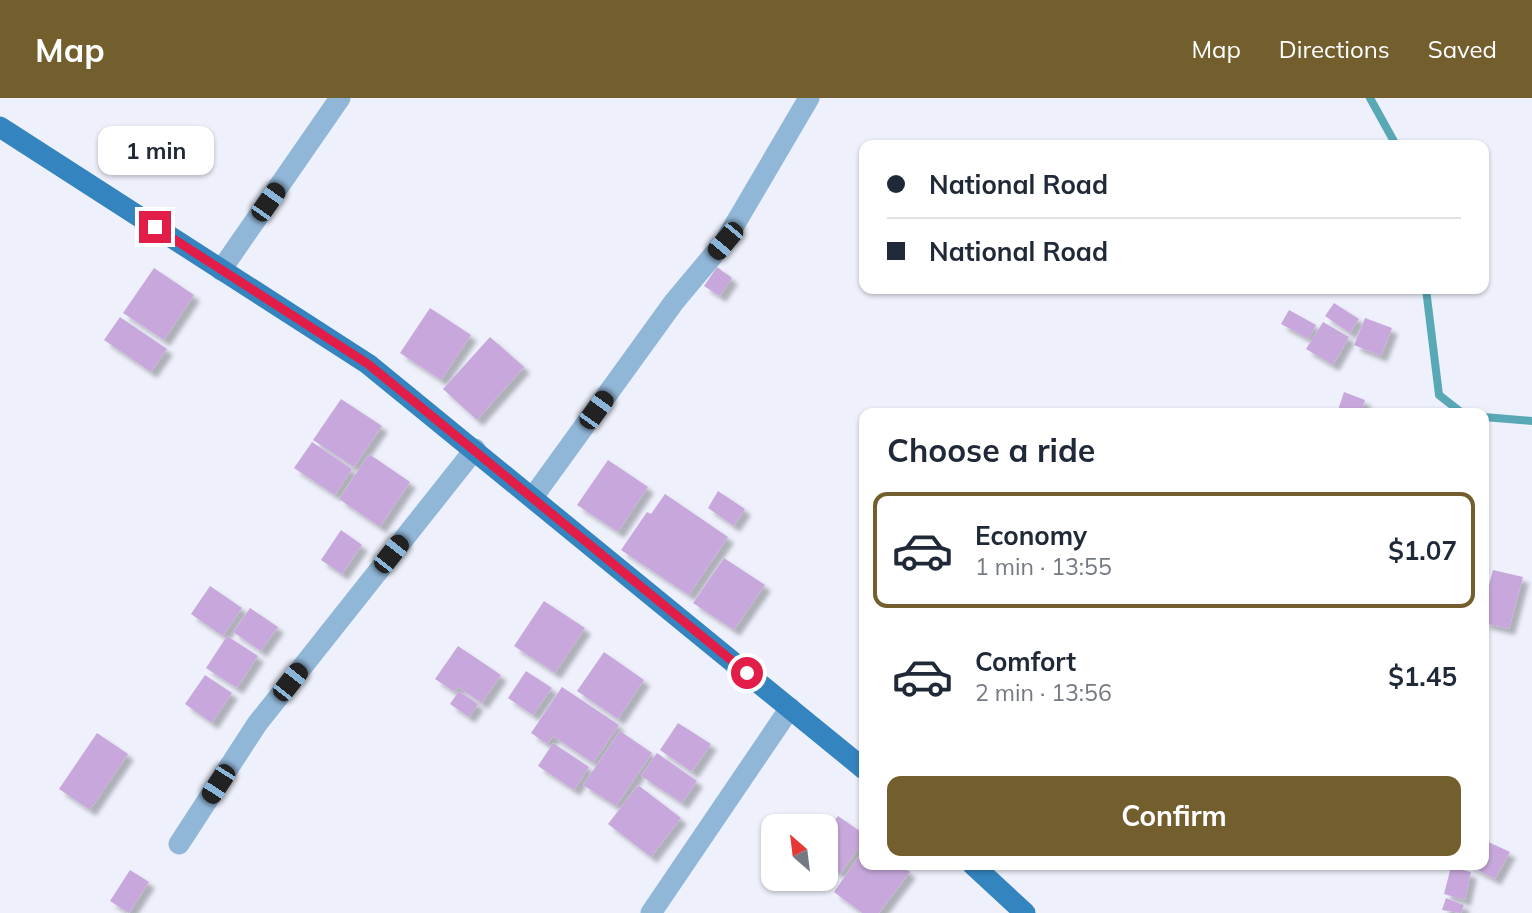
<!DOCTYPE html>
<meta charset="utf-8">
<style>
body{margin:0;font-family:Mulish,sans-serif;background:#f2f2f3;color:#1f2937;height:100vh;display:flex;flex-direction:column;font-size:26px;white-space:nowrap}
*{box-sizing:border-box;margin:0}
p{font-size:23px;color:#747a83}
.icon{flex:none;width:38px;height:38px;fill:none;stroke:currentColor;stroke-width:2;stroke-linecap:round;stroke-linejoin:round}
.map{position:relative;flex:1;overflow:hidden}
.drawer{position:absolute;left:859px;top:310px;width:630px;height:462px;display:flex;flex-direction:column;background:#fff;border-radius:14px;box-shadow:0 2px 5px #0004}
.drawer>*{flex:none}
.banner{position:absolute;left:859px;top:42px;width:630px;height:154px;border-radius:14px;box-shadow:0 2px 5px #0004;display:grid;align-content:center;height:154px;padding:0 28px;background:#fff}
.needle{width:46px;rotate:332deg}
.buttons{position:absolute;left:761px;top:716px;display:grid;gap:14px}
.buttons a{display:grid;place-items:center;width:77px;height:77px;border-radius:14px;background:#fff;box-shadow:0 2px 5px #0004;font-size:35px}
.end{position:absolute;width:32px;height:32px;margin:-16px;border:9px solid #e11d48;background:#fff;box-shadow:0 0 0 4px #fff}
.from{border-radius:50%}
.bubble{position:absolute;height:49px;border-radius:14px;background:#fff;box-shadow:0 2px 5px #0004;font-size:23px;font-weight:700;line-height:49px;text-align:center}
.car{position:absolute;width:21px;height:42px;margin:-21px -10px;border-radius:9px;box-shadow:0 0 5px 2px #0007;background:linear-gradient(#222 24%,#8ab4d8 0 40%,#222 0 76%,#8ab4d8 0 86%,#222 0)}
.banner b{display:flex;align-items:center;gap:24px;height:66px;font-size:26px}
.banner b+b{border-top:2px solid #e0e1e3}
.banner i{width:18px;height:18px;background:#1f2937}
ul{padding:0;list-style:none}
li{display:flex;align-items:center;gap:21px;height:116px;margin:0 14px 10px;padding:0 14px;border:4px solid transparent;border-radius:14px}
li div{flex:1}
li b{display:block;font-size:26px}
li em{font-style:normal;font-weight:700}
li.active{border-color:#735f2e}
li>.icon{width:63px;height:63px;stroke-width:1.5}
h2{padding:0 28px;font-size:32px;line-height:84px}
.button{display:flex;gap:14px;margin-top:auto;padding:14px 28px}
.button a{flex:1;height:80px;border-radius:14px;background:#735f2e;color:#fff;font-size:28px;font-weight:700;line-height:80px;text-align:center}
header{display:flex;align-items:center;gap:42px;box-sizing:border-box;height:98px;padding:0 35px;background:#735f2e;color:#fff}
header strong{font-size:33px}
nav{display:flex;gap:38px;margin-inline-start:auto;font-size:24px}
.map>svg:first-child{display:block}
</style>
<header>
<strong>Map</strong>
<nav><a>Map</a><a>Directions</a><a>Saved</a></nav>
</header>
<div class="map">
<svg width="1532" height="815" viewBox="0 0 1532 815">
<defs>
<filter id="shadow"><feDropShadow dx="6" dy="6" stdDeviation="2" flood-color="#0004"/></filter>
</defs>
<rect width="100%" height="100%" fill="#eef0fb"/>
<g fill="none" stroke-linecap="round" stroke-linejoin="round">
<g stroke="#59a8b6" stroke-width="8">
<path d="M1370,0L1396,47"/>
<path d="M1426,191L1439,297L1462,315"/>
<path d="M1484,319L1532,323"/>
</g>
</g>
<g fill="#c8a8dc" filter="url(#shadow)">
<path d="M717,169L732,180L720,198L704,188Z"/>
<path d="M154,170L194,197L164,242L123,215Z"/>
<path d="M1334,205L1359,221L1350,235L1325,218Z"/>
<path d="M430,210L471,237L441,282L400,255Z"/>
<path d="M1289,212L1316,227L1309,241L1281,226Z"/>
<path d="M120,219L167,251L151,274L104,242Z"/>
<path d="M1365,220L1392,230L1381,258L1354,247Z"/>
<path d="M1323,224L1349,239L1333,267L1306,251Z"/>
<path d="M490,239L524,269L477,322L443,291Z"/>
<path d="M1344,294L1365,302L1361,315H1337Z"/>
<path d="M341,301L382,328L354,369L313,342Z"/>
<path d="M312,344L352,371L335,397L294,370Z"/>
<path d="M369,356L410,384L380,429L339,401Z"/>
<path d="M608,362L648,389L618,434L577,407Z"/>
<path d="M718,393L745,411L734,428L708,410Z"/>
<path d="M665,396L728,439L689,497L621,452L647,414L651,416Z"/>
<path d="M341,432L362,447L342,476L321,462Z"/>
<path d="M724,460L765,487L734,532L693,505Z"/>
<path d="M1493,472L1523,479L1509,531L1484,525V506Z"/>
<path d="M210,488L242,510L223,538L191,516Z"/>
<path d="M544,503L585,530L555,575L514,548Z"/>
<path d="M250,510L278,529L261,553L233,534Z"/>
<path d="M227,538L258,558L237,590L206,570Z"/>
<path d="M458,548L501,577L482,605L458,589L455,594L435,581Z"/>
<path d="M604,554L644,582L618,621L577,593Z"/>
<path d="M526,573L552,590L533,617L508,600Z"/>
<path d="M205,577L232,595L212,625L185,606Z"/>
<path d="M562,589L619,627L593,665L553,638L547,646L531,635Z"/>
<path d="M459,593L478,606L469,619L450,606Z"/>
<path d="M678,625L711,646L692,674L660,652Z"/>
<path d="M620,633L652,655L616,708L583,687Z"/>
<path d="M97,635L128,656L90,712L59,691Z"/>
<path d="M553,645L589,669L574,692L538,668Z"/>
<path d="M657,655L697,683L682,705L641,678Z"/>
<path d="M638,687L681,720L651,759L608,726Z"/>
<path d="M838,718L864,736V743L840,776L826,766V734Z"/>
<path d="M1484,742L1510,754L1495,781L1466,766H1484Z"/>
<path d="M864,751V766H899L910,774L879,815H862L834,794Z"/>
<path d="M1451,769L1471,774L1465,802L1444,796Z"/>
<path d="M130,772L149,784L129,815L110,803Z"/>
<path d="M1446,800L1464,807L1461,815L1442,812Z"/>
</g>
<g fill="none" stroke-linecap="round" stroke-linejoin="round">
<g stroke="#91b7d8" stroke-width="21">
<path d="M221,172L340,0"/>
<path d="M533,399L674,204L725,143L809,0"/>
<path d="M179,746L257,626L475,351"/>
<path d="M651,815L790,610"/>
</g>
<g stroke="#3484bf" stroke-width="21">
<path d="M0,29L368,266L864,671"/>
<path d="M972,766L1025,815"/>
</g>
</g>
<g fill="none" stroke-linecap="round" stroke-linejoin="round">
<path stroke="#e11d48" stroke-width="9" d="M155,129L368,266L747,575"/>
</g>
</svg>
<div class="buttons">
<a><svg class="needle" viewBox="-14 -14 28 28"><path d="M0-13l5 13h-10z" fill="#e53935"/><path d="M0 13l5-13h-10z" fill="#747a83"/></svg></a>
</div>
<i class="end from" style="left:747px;top:575px"></i>
<i class="end" style="left:155px;top:129px"></i>
<div class="bubble" style="left:98px;top:28px;width:116px">1 min</div>
<i class="car" style="left:268px;top:104px;rotate:35deg"></i>
<i class="car" style="left:725px;top:143px;rotate:220deg"></i>
<i class="car" style="left:596px;top:312px;rotate:36deg"></i>
<i class="car" style="left:391px;top:456px;rotate:38deg"></i>
<i class="car" style="left:290px;top:584px;rotate:38deg"></i>
<i class="car" style="left:218px;top:686px;rotate:213deg"></i>
<div class="banner">
<b><i class="from"></i>National Road</b>
<b><i></i>National Road</b>
</div>
<section class="drawer">
<h2>Choose a ride</h2>
<ul>
<li class="active"><svg class="icon" aria-label="car" viewBox="0 0 24 24"><path d="M5 17H2v-5l4-1 3-4h7l3 4 3 1v5h-3M9 17h6M6 11h13"/><circle cx="7" cy="17" r="2"/><circle cx="17" cy="17" r="2"/></svg><div><b>Economy</b><p>1 min · 13:55</p></div><em>$1.07</em></li>
<li><svg class="icon" aria-label="car" viewBox="0 0 24 24"><path d="M5 17H2v-5l4-1 3-4h7l3 4 3 1v5h-3M9 17h6M6 11h13"/><circle cx="7" cy="17" r="2"/><circle cx="17" cy="17" r="2"/></svg><div><b>Comfort</b><p>2 min · 13:56</p></div><em>$1.45</em></li>
</ul>
<div class="button"><a>Confirm</a></div>
</section>
</div>
